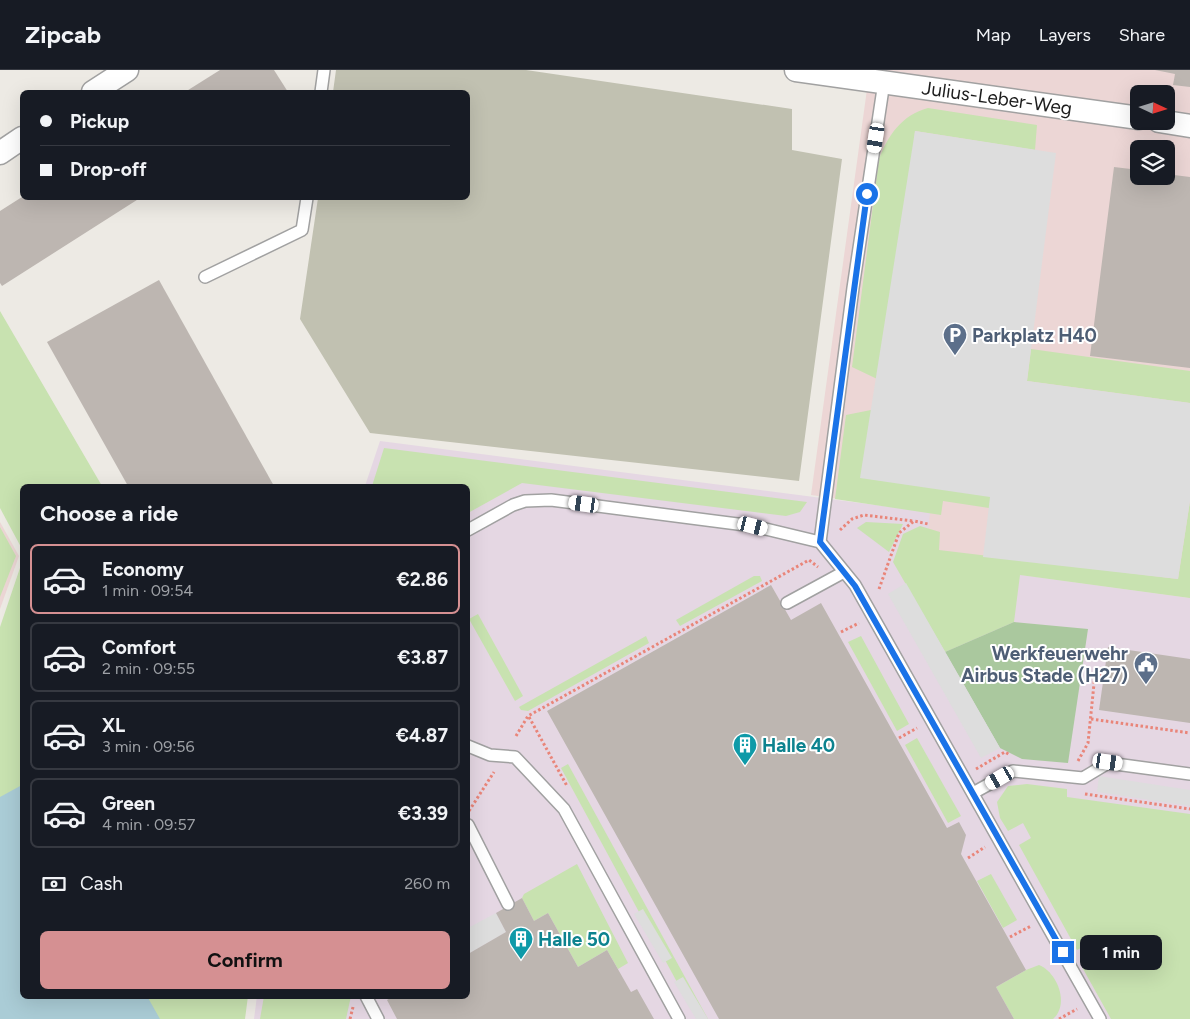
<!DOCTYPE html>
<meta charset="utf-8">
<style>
body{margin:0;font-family:Figtree,sans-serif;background:#242831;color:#f1f3f6;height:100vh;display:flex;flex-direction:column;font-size:19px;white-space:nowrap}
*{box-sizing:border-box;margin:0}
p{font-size:16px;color:#9ea1a6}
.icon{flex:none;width:28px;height:28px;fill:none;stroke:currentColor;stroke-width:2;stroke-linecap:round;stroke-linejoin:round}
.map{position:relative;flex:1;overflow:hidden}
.panel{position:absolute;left:20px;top:414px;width:450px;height:515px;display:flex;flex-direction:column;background:#171b24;border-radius:8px;box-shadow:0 5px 20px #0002}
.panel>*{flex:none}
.guide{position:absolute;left:20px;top:20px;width:450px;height:110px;border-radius:8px;box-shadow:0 5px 20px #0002;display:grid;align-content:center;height:110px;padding:0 20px;background:#171b24}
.needle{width:32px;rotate:94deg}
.fabs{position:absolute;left:1130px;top:15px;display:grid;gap:10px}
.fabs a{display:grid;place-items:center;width:45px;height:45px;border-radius:8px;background:#171b24;box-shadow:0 5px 20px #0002;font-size:25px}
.end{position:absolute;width:22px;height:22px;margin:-11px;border:6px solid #1a73e8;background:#fff;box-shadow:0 0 0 2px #fff}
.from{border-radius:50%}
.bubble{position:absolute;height:35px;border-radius:8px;background:#171b24;box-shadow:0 5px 20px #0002;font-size:16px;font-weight:700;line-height:35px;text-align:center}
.car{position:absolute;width:15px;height:30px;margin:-15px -8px;border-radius:6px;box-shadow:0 0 4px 1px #0007;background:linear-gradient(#fff 24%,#345 0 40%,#fff 0 76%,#345 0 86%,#fff 0)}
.guide b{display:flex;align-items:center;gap:18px;height:48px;font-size:19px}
.guide b+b{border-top:1px solid #363941}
.guide i{width:12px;height:12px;background:#f1f3f6}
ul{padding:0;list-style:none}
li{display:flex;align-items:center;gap:15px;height:70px;margin:0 10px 8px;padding:0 10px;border:2px solid #363941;border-radius:8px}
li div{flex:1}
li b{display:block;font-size:19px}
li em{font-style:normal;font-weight:700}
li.on{border-color:#d59092}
li>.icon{width:45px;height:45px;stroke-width:1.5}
h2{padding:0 20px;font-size:22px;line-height:60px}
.pay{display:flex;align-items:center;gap:12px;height:55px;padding:0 20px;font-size:19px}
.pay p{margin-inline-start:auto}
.primary-button{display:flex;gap:10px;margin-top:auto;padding:10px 20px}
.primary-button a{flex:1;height:58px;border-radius:8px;background:#d59092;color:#111;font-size:20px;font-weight:700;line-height:58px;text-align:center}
header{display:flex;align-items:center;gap:30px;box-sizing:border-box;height:70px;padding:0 25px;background:#171b24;border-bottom:1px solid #363941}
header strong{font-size:24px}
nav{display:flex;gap:28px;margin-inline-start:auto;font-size:18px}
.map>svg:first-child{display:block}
</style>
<header>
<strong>Zipcab</strong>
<nav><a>Map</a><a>Layers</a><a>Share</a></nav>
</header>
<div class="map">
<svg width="1190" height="949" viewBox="0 0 1190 949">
<rect width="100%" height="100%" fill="#edeae4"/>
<g fill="#ecd6d5" fill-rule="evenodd">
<path d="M782,0H1190V528L925,492L929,442L811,425L868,12ZM1139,24H1166V51H1139ZM1139,79H1166V106H1139Z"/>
<path d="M0,452L19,486L0,539Z"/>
</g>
<path fill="#e5d7e3" d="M380,371L930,442L925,492L1190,528V949H254L257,926H468V416H365Z"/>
<path fill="#c1c1b1" d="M336,0H526L792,39V80L842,89L799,411L370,363L300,249L318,128H468V22H333Z"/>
<g fill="#c8e2b0">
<path d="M928,38L1037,55L1035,80L915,61L894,317L852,297L879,89C888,65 902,45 928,38Z"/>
<path d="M0,241L102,416H22V479L0,438Z"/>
<path d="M1031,279L1190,301V333L1027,311Z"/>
<path d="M891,336L991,427L989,438L943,431L941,445L835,429L846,345Z"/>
<path d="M384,378L807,432L800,442L786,446L522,413L468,443V416H372Z"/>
<path d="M1190,431V528L1020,505L1014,552L945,582L893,492L903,464L920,456L940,462L939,480L1178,509Z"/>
<path d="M866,452L903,454L889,482L857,458Z"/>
<path d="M0,457L16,486L0,527Z"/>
<path d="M22,492V926H248L245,949H0V557Z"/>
<path d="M754,506H760L762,511L680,556L676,550Z"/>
<path d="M478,544L523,626L515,631L469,549Z"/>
<path d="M646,566L649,573L528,641L521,640L519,637Z"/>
<path d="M861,566L909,654L897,661L848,572Z"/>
<path d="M917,668L961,746L948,753L905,675Z"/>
<path d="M568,694L708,949H697L561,698Z"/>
<path d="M1027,714L1067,719V727L1190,744V949H1111L1082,897L1101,886L1093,872L1077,880L1019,775L1031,768L1023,753L1008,761L1000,748L997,732L1008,716Z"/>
<path d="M577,794L628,893L618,899L607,880L578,897L548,843L534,851L522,828L524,824Z"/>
<path d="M991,804L1017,850L1003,858L977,811Z"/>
<path d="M1039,895C1057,902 1070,934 1053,949H1014L996,917L1026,900Z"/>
<path d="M264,926H351L346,949H260Z"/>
</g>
<path fill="#aac89e" d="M1014,552L1088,559L1068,693L1022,689L1000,678L945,582Z"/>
<g fill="#ddd">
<path d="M915,61L1056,83L1027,311L1190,333V431L1178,509L983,487L990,427L860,408Z"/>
<path d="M906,513L1000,678L981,688L888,524Z"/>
<path d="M1099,706L1190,720V736L1097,722Z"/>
<path d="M643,839L672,888L663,893L634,844Z"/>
<path d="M496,843L506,862L468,884V858Z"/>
<path d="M683,907L708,949H696L674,912Z"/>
</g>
<path fill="#aaccd6" d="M22,715V926H147L160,949H0V727Z"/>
<g fill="#bdb6b1">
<path d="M220,0H274L288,22H185Z"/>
<path d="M1155,0H1190V17L1173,15L1175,4Z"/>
<path d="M1114,97L1139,100V106H1166V104L1190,107V298L1090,286Z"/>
<path d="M22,127V128H140L2,216L0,213V141Z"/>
<path d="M159,210L274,416H128L47,272Z"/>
<path d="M771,515L791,550L821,533L947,758L959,752L966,765L961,784L1026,900L996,917L1014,949H719L547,641Z"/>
<path d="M1108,577L1190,589V653L1099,640Z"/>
<path d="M522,828L534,851L548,843L578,897L607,880L631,922L637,919L654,949H397L387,930L394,926H468V884L506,862L496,843Z"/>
</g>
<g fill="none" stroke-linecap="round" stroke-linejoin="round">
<defs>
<g id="lane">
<path d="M321,22L324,0"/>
<path d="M205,207L302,160L307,128"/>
<path d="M468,460L513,435L525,431L551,430L753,456L820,472L855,515L1100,949"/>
<path d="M820,472L853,218L884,12"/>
<path d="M787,533L844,502"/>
<path d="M468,676L490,685L515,687L564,739L679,949"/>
<path d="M973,723L1013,701L1083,708L1108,693L1190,704"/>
<path d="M468,755L508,834"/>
<path d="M366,926L378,949"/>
</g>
<g id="street">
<path d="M796,0L1139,48"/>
<path d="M93,22L127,0"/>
<path d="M1159,51L1190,56"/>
<path d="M0,83L22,68"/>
</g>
</defs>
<use href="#lane" stroke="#a1a1a1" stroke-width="14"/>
<use href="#street" stroke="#a1a1a1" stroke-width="25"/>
<g stroke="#e98579" stroke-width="3" stroke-dasharray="2.5 2.5" stroke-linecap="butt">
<path d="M840,460L852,449L864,445L913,451"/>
<path d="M879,519L899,463L914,451L928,454"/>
<path d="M841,562L859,553"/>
<path d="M529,647L567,716"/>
<path d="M1091,649L1190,663"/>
<path d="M516,666L528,646L809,490L818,497"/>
<path d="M899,668L917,658"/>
<path d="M1078,691L1088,673L1095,604L1101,606"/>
<path d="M976,699L1005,682L1010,685"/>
<path d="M1085,724L1190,739"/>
<path d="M469,741L494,702"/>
<path d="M968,788L985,777"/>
<path d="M1010,867L1031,856"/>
<path d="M350,949L353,937"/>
<path d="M1059,949L1077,939"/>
</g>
<use href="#lane" stroke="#fff" stroke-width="11"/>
<use href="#street" stroke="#fff" stroke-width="22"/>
</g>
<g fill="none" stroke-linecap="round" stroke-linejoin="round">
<path stroke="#1a73e8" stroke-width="6" d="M867,124L820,472L855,516L1063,882"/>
</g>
<defs>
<symbol id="parking-pin" viewBox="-11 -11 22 30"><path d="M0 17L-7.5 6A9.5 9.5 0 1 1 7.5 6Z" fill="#5c6f8a" stroke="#fff"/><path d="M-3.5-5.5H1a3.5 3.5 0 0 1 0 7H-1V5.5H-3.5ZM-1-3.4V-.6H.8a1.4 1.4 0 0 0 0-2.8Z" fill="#fff"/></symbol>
<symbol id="civic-pin" viewBox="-11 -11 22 30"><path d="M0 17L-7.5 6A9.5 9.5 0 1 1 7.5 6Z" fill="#5c6f8a" stroke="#fff"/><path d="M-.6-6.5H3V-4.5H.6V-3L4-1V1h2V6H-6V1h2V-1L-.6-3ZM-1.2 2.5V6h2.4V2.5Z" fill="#fff"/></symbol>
<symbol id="building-pin" viewBox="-11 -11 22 30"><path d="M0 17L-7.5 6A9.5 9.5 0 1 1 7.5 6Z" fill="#0f9aa8" stroke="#fff"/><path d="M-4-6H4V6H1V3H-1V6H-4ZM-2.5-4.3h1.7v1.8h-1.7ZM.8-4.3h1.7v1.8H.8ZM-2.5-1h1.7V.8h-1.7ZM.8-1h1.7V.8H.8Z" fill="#fff"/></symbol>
</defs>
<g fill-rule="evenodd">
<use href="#parking-pin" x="941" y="251" width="28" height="38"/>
<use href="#civic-pin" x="1132" y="580" width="28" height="38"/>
<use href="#building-pin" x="731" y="661" width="28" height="38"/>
<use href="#building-pin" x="507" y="855" width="28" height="38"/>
</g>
<g text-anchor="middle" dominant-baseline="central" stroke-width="4" stroke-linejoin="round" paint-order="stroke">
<g font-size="19" fill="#1d1d1d" stroke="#fff">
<text transform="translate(997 28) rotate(8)">Julius-Leber-Weg</text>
</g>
<g font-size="19" font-weight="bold" fill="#4e5e75" stroke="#fff" text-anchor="start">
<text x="972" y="265">Parkplatz H40</text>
<text x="1128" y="583" text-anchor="end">Werkfeuerwehr<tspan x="1128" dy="22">Airbus Stade (H27)</tspan></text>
</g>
<g font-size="19" font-weight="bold" fill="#0d838f" stroke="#fff" text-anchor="start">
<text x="762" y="675">Halle 40</text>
<text x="538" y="869">Halle 50</text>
</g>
</g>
</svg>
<div class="fabs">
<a><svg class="needle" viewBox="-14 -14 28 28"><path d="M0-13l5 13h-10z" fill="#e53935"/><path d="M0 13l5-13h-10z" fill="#9ea1a6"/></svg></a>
<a><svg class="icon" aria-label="layers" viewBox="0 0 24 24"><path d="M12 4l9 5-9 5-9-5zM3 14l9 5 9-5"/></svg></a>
</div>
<i class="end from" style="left:867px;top:124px"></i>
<i class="end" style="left:1063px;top:882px"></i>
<div class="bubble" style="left:1080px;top:865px;width:82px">1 min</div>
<i class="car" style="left:876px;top:68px;rotate:189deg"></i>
<i class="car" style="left:584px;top:434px;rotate:278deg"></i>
<i class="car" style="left:753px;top:456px;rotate:104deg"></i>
<i class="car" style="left:1108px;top:692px;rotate:98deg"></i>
<i class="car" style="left:1000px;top:708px;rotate:240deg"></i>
<div class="guide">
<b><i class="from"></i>Pickup</b>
<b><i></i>Drop-off</b>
</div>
<section class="panel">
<h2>Choose a ride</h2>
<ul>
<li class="on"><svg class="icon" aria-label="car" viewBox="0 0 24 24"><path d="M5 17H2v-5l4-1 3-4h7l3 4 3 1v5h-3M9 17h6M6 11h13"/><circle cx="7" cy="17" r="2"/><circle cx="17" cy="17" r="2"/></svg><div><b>Economy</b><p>1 min · 09:54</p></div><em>€2.86</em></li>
<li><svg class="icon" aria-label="car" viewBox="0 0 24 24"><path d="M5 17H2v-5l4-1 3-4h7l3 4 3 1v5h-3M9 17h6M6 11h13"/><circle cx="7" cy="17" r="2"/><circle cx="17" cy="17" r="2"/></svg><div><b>Comfort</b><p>2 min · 09:55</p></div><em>€3.87</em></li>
<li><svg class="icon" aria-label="car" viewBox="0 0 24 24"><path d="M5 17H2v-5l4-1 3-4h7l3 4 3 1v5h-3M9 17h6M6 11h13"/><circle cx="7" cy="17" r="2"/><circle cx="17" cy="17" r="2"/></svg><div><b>XL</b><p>3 min · 09:56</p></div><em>€4.87</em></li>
<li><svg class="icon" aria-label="car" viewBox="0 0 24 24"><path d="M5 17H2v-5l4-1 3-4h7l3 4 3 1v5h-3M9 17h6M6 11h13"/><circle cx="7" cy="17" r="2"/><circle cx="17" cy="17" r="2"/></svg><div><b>Green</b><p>4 min · 09:57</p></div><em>€3.39</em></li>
</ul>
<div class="pay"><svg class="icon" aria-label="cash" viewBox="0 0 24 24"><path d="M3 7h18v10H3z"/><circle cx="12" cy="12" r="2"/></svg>Cash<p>260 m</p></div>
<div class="primary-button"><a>Confirm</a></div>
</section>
</div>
